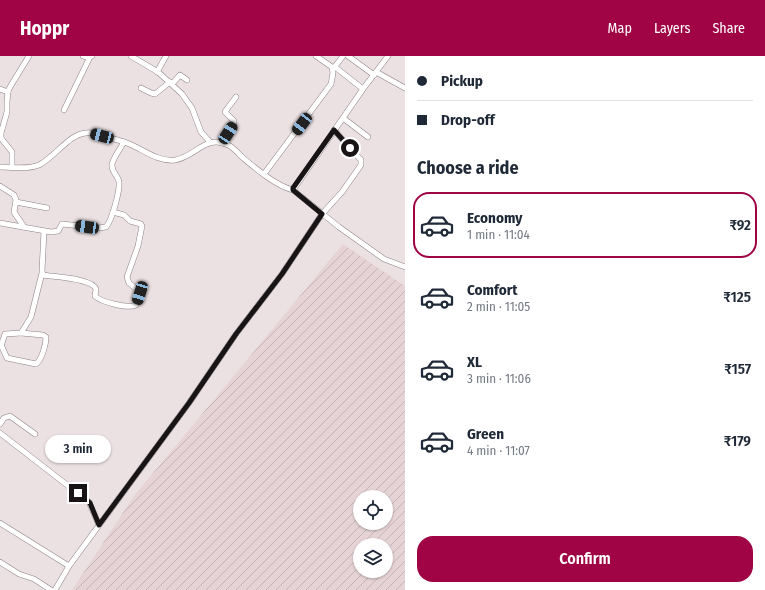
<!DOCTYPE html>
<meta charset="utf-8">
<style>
body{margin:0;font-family:"Fira Sans Condensed",sans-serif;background:#f6f6f7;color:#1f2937;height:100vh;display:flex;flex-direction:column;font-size:15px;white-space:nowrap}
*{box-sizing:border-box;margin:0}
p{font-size:13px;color:#747a83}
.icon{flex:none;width:22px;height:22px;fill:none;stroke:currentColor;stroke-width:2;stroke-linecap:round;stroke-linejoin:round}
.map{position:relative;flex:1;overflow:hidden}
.sheet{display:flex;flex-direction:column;background:#fff;width:360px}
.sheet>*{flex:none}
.banner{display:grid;align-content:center;height:88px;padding:0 12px;background:#fff}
.controls{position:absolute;left:353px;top:434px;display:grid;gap:8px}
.controls a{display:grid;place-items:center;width:40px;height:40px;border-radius:50%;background:#fff;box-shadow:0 1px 3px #0004;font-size:20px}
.end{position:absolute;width:18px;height:18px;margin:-9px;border:5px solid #181415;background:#fff;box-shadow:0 0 0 2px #fff}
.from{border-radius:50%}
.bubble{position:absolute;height:28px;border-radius:14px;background:#fff;box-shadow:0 1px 3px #0004;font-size:13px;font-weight:600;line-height:28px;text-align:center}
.car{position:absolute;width:12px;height:24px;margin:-12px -6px;border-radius:5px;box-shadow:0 0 3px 1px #0007;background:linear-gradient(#222 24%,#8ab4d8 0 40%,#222 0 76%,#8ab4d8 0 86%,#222 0)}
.banner b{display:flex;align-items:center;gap:14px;height:38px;font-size:15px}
.banner b+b{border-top:1px solid #e0e1e3}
.banner i{width:10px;height:10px;background:#1f2937}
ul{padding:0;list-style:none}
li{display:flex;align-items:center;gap:12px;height:66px;margin:0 8px 6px;padding:0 4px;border:2px solid transparent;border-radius:16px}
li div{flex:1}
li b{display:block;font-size:15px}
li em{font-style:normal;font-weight:600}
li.on{border-color:#a00444}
li>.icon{width:36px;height:36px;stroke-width:1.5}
h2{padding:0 12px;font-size:18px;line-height:48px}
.primary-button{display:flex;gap:8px;margin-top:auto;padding:8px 12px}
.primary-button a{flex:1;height:46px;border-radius:16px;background:#a00444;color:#fff;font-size:16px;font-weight:600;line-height:46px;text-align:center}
header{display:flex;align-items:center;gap:24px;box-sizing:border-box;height:56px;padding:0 20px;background:#a00444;color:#fff}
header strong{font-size:19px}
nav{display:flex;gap:22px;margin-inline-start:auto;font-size:14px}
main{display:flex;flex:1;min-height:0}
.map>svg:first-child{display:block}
</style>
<header>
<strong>Hoppr</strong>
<nav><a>Map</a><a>Layers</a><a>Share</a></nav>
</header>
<main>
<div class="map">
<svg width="405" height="534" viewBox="0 0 405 534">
<defs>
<pattern id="industrial-furrows" width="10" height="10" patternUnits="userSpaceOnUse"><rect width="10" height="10" fill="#e6d3d6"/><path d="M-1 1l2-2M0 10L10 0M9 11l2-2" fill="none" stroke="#c5b4b7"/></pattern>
</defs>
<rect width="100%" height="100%" fill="#ece1e2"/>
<path fill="url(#industrial-furrows)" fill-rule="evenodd" d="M343,188L405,230V534H72L134,440ZM360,441H386V467H360ZM360,489H386V515H360Z"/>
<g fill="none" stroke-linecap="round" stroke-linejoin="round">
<defs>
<g id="minor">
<path d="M83,0L87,1L92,0"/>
<path d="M131,0L158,16L182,38L192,52L201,76L210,86"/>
<path d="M348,0L374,19"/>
<path d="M388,0L363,33L293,134L339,171L384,203L405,211"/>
<path d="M335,11L363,33"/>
<path d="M333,13L343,0"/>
<path d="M157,16L166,0"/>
<path d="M376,16L405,32"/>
<path d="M172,28L180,19L187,24"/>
<path d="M141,32L151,37L155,38L170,26"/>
<path d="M0,33L8,36"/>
<path d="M64,54L90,1"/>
<path d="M343,62L368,81"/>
<path d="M221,87L234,68V65L225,56L227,53L236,41"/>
<path d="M0,111C13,111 27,114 39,109C55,101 69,78 86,77C91,76 96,78 101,79C110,82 119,84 127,87C143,93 157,106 175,104C195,101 206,78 228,89C233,91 238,97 242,101C255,112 276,130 293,134"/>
<path d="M12,111V96L1,82V77L7,56V46L8,35L10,31L29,0"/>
<path d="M264,118L331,28L333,17L332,11L316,0"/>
<path d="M0,130L14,139L16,144L14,156L24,171"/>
<path d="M16,146L47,152"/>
<path d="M0,167L51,176L58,175L62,168L99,172L106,171C112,164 120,135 119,126C118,119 111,116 112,108C114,101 120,93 124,86"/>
<path d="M44,175L42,215L43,219C53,221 92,222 96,233C96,235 95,238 95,240C101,246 128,253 136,249L140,237L139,235L129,227L127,221L138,190L142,170L141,168L130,165L124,159L113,156"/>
<path d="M0,289L2,291L7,302L36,308C42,303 46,289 46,281L43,279L21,277"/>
<path d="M1,290L5,278L21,277L31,261L42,217"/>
<path d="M0,368L4,362L10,360L35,378"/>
<path d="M0,377L89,446L99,469"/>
<path d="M0,467L69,510"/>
<path d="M0,506L19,518L34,523L51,534"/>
<path d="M55,534L69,510L189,347L236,278L282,218L322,158L342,136L361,109V104L334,74"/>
</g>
</defs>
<use href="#minor" stroke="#8b8183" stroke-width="6"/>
<use href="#minor" stroke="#fff" stroke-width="5"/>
</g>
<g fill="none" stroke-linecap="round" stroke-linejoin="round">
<path stroke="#181415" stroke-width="5" d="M78,437L90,447L99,469L189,347L236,278L282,218L322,158L293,134V132L334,74L350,92"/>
</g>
</svg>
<div class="controls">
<a><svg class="icon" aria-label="locate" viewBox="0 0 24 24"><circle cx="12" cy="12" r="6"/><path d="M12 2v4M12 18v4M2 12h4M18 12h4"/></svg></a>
<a><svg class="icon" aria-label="layers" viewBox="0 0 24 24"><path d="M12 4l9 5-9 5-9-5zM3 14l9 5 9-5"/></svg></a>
</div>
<i class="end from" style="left:350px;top:92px"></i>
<i class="end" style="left:78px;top:437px"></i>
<div class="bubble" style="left:45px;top:379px;width:66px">3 min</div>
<i class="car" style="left:302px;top:68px;rotate:217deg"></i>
<i class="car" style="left:228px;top:77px;rotate:33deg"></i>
<i class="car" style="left:102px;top:80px;rotate:285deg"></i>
<i class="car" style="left:87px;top:171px;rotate:278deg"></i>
<i class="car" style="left:140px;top:237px;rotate:197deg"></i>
</div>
<section class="sheet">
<div class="banner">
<b><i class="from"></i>Pickup</b>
<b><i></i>Drop-off</b>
</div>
<h2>Choose a ride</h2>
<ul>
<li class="on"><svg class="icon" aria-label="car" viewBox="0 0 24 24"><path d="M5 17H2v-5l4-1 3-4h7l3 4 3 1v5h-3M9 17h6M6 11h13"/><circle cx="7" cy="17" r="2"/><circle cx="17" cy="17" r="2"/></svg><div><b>Economy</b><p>1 min · 11:04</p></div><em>₹92</em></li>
<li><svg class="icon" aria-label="car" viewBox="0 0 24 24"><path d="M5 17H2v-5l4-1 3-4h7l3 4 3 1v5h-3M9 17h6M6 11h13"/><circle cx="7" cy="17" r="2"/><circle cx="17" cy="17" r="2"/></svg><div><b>Comfort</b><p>2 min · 11:05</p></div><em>₹125</em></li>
<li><svg class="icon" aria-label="car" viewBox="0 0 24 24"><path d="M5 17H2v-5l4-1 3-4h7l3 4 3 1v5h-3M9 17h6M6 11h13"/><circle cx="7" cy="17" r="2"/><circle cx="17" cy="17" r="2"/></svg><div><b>XL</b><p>3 min · 11:06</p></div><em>₹157</em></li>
<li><svg class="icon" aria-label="car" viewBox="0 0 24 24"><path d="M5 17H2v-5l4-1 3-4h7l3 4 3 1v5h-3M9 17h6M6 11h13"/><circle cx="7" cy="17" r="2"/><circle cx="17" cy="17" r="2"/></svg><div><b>Green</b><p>4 min · 11:07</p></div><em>₹179</em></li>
</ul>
<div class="primary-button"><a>Confirm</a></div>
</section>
</main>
